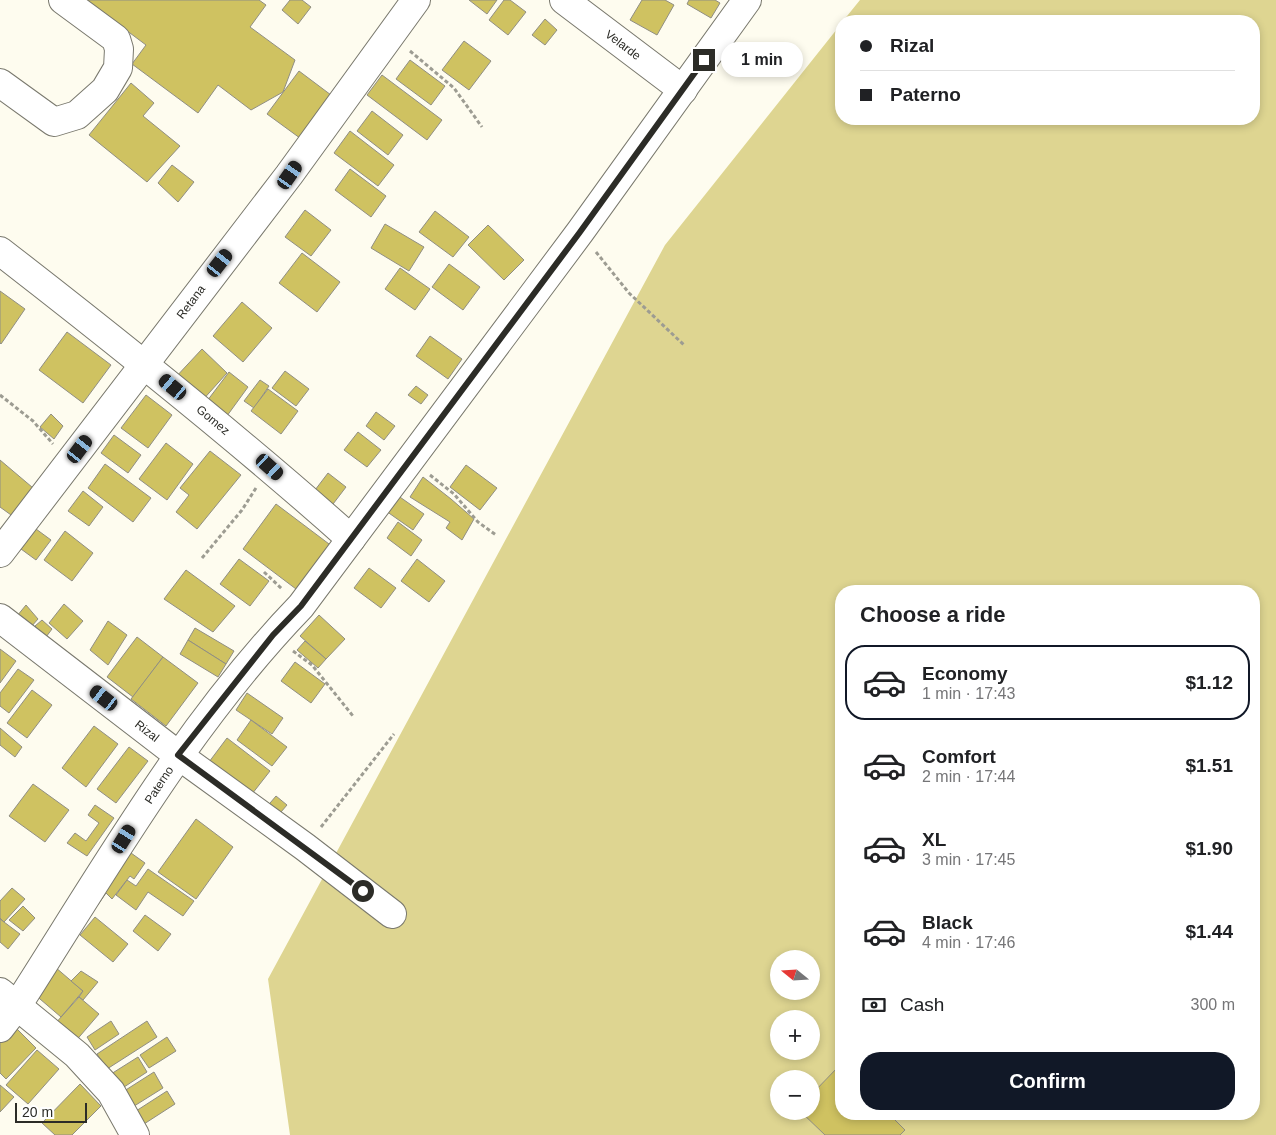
<!DOCTYPE html>
<meta charset="utf-8">
<style>
body{margin:0;font-family:Arial,sans-serif;background:#f6f6f6;color:#202124;height:100vh;display:flex;flex-direction:column;font-size:19px;white-space:nowrap}
*{box-sizing:border-box;margin:0}
p{font-size:16px;color:#757577}
.icon{flex:none;width:28px;height:28px;fill:none;stroke:currentColor;stroke-width:2;stroke-linecap:round;stroke-linejoin:round}
.map{position:relative;flex:1;overflow:hidden}
.sheet{position:absolute;left:835px;top:585px;width:425px;height:535px;display:flex;flex-direction:column;background:#fff;border-radius:20px;box-shadow:0 2px 8px #0003}
.sheet>*{flex:none}
.guide{position:absolute;left:835px;top:15px;width:425px;height:110px;border-radius:20px;box-shadow:0 2px 8px #0003;display:grid;align-content:center;height:110px;padding:0 25px;background:#fff}
.needle{width:32px;rotate:288deg}
.fabs{position:absolute;left:770px;top:950px;display:grid;gap:10px}
.fabs a{display:grid;place-items:center;width:50px;height:50px;border-radius:50%;background:#fff;box-shadow:0 2px 8px #0003;font-size:25px}
.scale{position:absolute;left:15px;bottom:12px;width:72px;box-sizing:border-box;padding-left:5px;border:2px solid #2c2c27;border-top:0;font-size:14px;line-height:18px;white-space:nowrap;color:#2c2c27;-webkit-text-stroke:4px #fff;paint-order:stroke}
.end{position:absolute;width:22px;height:22px;margin:-11px;border:6px solid #2c2c27;background:#fff;box-shadow:0 0 0 2px #fff}
.from{border-radius:50%}
.bubble{position:absolute;height:35px;border-radius:18px;background:#fff;box-shadow:0 2px 8px #0003;font-size:16px;font-weight:800;line-height:35px;text-align:center}
.car{position:absolute;width:15px;height:30px;margin:-15px -8px;border-radius:6px;box-shadow:0 0 4px 1px #0007;background:linear-gradient(#222 24%,#8ab4d8 0 40%,#222 0 76%,#8ab4d8 0 86%,#222 0)}
.guide b{display:flex;align-items:center;gap:18px;height:48px;font-size:19px}
.guide b+b{border-top:1px solid #e0e0e0}
.guide i{width:12px;height:12px;background:#202124}
ul{padding:0;list-style:none}
li{display:flex;align-items:center;gap:15px;height:75px;margin:0 10px 8px;padding:0 15px;border:2px solid transparent;border-radius:20px}
li div{flex:1}
li b{display:block;font-size:19px}
li em{font-style:normal;font-weight:800}
li.on{border-color:#111827}
li>.icon{width:45px;height:45px;stroke-width:1.5}
h2{padding:0 25px;font-size:22px;line-height:60px}
.pay{display:flex;align-items:center;gap:12px;height:55px;padding:0 25px;font-size:19px}
.pay p{margin-inline-start:auto}
.cta{display:flex;gap:10px;margin-top:auto;padding:10px 25px}
.cta a{flex:1;height:58px;border-radius:20px;background:#111827;color:#fff;font-size:20px;font-weight:800;line-height:58px;text-align:center}
.map>svg:first-child{display:block}
</style>
<div class="map">
<svg width="1276" height="1135" viewBox="0 0 1276 1135">
<rect width="100%" height="100%" fill="#fefcef"/>
<path fill="#ded591" fill-rule="evenodd" d="M860,0H1276V1135H290L268,979L665,245L841,24V119H1254V21H843ZM841,591H1254V1114H841ZM779,959H811V991H779ZM779,1019H811V1051H779ZM779,1079H811V1111H779Z"/>
<g fill="#cfc261" stroke="#908e83">
<path d="M86,0H259L266,5L250,27L295,60L283,92L251,110L218,85L198,113L132,64L146,45Z"/>
<path d="M290,0H302L311,7L298,24L282,10Z"/>
<path d="M469,0H497L487,14Z"/>
<path d="M504,0H510L526,12L508,35L489,20Z"/>
<path d="M642,0H665L674,5L657,35L630,20Z"/>
<path d="M689,0H715L720,3L711,18L687,4Z"/>
<path d="M545,19L557,30L545,45L532,35Z"/>
<path d="M464,41L491,61L469,90L442,70Z"/>
<path d="M410,60L445,86L431,105L396,79Z"/>
<path d="M299,71L335,98L304,141L267,114Z"/>
<path d="M382,75L442,120L427,140L367,95Z"/>
<path d="M131,83L154,103L143,116L180,146L147,182L89,135Z"/>
<path d="M372,111L403,135L388,155L357,131Z"/>
<path d="M350,131L394,165L378,186L334,153Z"/>
<path d="M172,165L194,182L178,202L158,183Z"/>
<path d="M350,169L386,196L371,217L335,190Z"/>
<path d="M305,210L331,230L311,256L285,237Z"/>
<path d="M435,211L469,237L453,257L419,232Z"/>
<path d="M385,224L424,247L409,271L371,248Z"/>
<path d="M488,225L524,260L504,280L468,245Z"/>
<path d="M302,253L340,282L317,312L279,283Z"/>
<path d="M449,264L480,287L463,310L432,287Z"/>
<path d="M400,268L430,289L415,310L385,289Z"/>
<path d="M0,291L25,309L1,344L0,343Z"/>
<path d="M242,302L272,328L243,362L213,336Z"/>
<path d="M67,332L111,365L83,403L39,370Z"/>
<path d="M430,336L462,359L448,379L416,356Z"/>
<path d="M202,349L227,373L200,403L174,379Z"/>
<path d="M285,371L309,389L296,406L272,388Z"/>
<path d="M229,372L248,387L224,420L204,405Z"/>
<path d="M260,380L269,386L254,408L244,401Z"/>
<path d="M416,386L428,395L421,404L408,395Z"/>
<path d="M268,389L298,411L281,434L251,411Z"/>
<path d="M146,395L172,415L148,448L121,428Z"/>
<path d="M376,412L395,426L384,440L366,426Z"/>
<path d="M51,414L63,426L54,439L40,427Z"/>
<path d="M358,432L381,450L367,467L344,450Z"/>
<path d="M114,435L141,455L128,473L101,453Z"/>
<path d="M166,443L193,464L167,500L139,479Z"/>
<path d="M210,451L241,475L197,529L176,512L189,495L180,488Z"/>
<path d="M0,460L39,493L18,520L0,507Z"/>
<path d="M105,464L151,498L133,522L88,488Z"/>
<path d="M466,465L497,488L480,510L450,487Z"/>
<path d="M328,473L346,487L330,508L312,494Z"/>
<path d="M423,477L451,499L474,519L462,540L446,528L450,522L410,497Z"/>
<path d="M83,491L103,507L89,526L68,511Z"/>
<path d="M397,495L424,514L413,530L386,511Z"/>
<path d="M276,504L333,547L300,592L243,549Z"/>
<path d="M398,522L422,540L411,556L387,538Z"/>
<path d="M36,529L51,540L36,560L21,549Z"/>
<path d="M65,531L93,553L72,581L44,560Z"/>
<path d="M239,559L269,581L250,606L220,584Z"/>
<path d="M417,559L445,581L429,602L401,581Z"/>
<path d="M369,568L396,588L381,608L354,588Z"/>
<path d="M186,570L235,606L213,632L164,599Z"/>
<path d="M64,604L83,621L67,639L49,623Z"/>
<path d="M26,605L38,619L31,627L17,616Z"/>
<path d="M319,615L345,639L326,659L300,636Z"/>
<path d="M42,620L52,629L46,637L35,626Z"/>
<path d="M108,621L127,635L108,665L90,650Z"/>
<path d="M195,628L234,651L226,664L188,640Z"/>
<path d="M137,637L163,657L133,697L107,677Z"/>
<path d="M188,640L226,664L218,677L180,654Z"/>
<path d="M305,641L326,659L318,668L297,650Z"/>
<path d="M0,649L16,661L0,683Z"/>
<path d="M163,657L198,683L166,726L131,699Z"/>
<path d="M295,662L325,684L311,703L281,681Z"/>
<path d="M18,669L34,680L9,713L0,706V693Z"/>
<path d="M32,690L52,705L27,738L7,723Z"/>
<path d="M247,693L283,718L272,734L236,710Z"/>
<path d="M251,720L287,747L272,766L237,740Z"/>
<path d="M94,726L118,744L86,787L62,768Z"/>
<path d="M0,728L22,747L15,757L0,745Z"/>
<path d="M227,738L270,771L252,794L209,762Z"/>
<path d="M129,747L148,761L116,803L97,789Z"/>
<path d="M33,784L69,810L45,842L9,816Z"/>
<path d="M276,796L287,805L275,819L265,809Z"/>
<path d="M95,805L114,818L87,856L67,843L75,833L86,841L99,823L88,815Z"/>
<path d="M196,819L233,847L196,899L158,872Z"/>
<path d="M124,848L145,863L134,879L130,876L112,899L106,893L97,906L87,899Z"/>
<path d="M148,869L194,901L183,916L148,892L136,910L116,895L127,880L136,886Z"/>
<path d="M12,888L25,899L4,922L0,918V901Z"/>
<path d="M23,906L35,918L23,931L9,920Z"/>
<path d="M145,915L171,934L158,951L133,931Z"/>
<path d="M95,917L128,944L113,962L80,935Z"/>
<path d="M0,919L20,934L8,949L0,942Z"/>
<path d="M55,967L83,991L61,1017L33,993Z"/>
<path d="M81,971L98,982L83,1000L79,997L83,991L71,981Z"/>
<path d="M79,997L99,1014L74,1043L54,1025Z"/>
<path d="M111,1021L119,1034L95,1050L87,1037Z"/>
<path d="M147,1021L157,1037L107,1069L97,1054Z"/>
<path d="M15,1027L36,1048L6,1079L0,1073V1042Z"/>
<path d="M167,1037L176,1051L149,1068L140,1055Z"/>
<path d="M37,1050L59,1069L28,1104L6,1085Z"/>
<path d="M138,1057L147,1072L121,1089L111,1074Z"/>
<path d="M839,1066L841,1068V1114H889L905,1130L900,1135H825L800,1111H811V1095Z"/>
<path d="M154,1072L163,1088L131,1108L121,1093Z"/>
<path d="M80,1084L101,1106L72,1135H55L42,1123Z"/>
<path d="M0,1085L14,1097L0,1112Z"/>
<path d="M167,1091L175,1104L144,1124L136,1111Z"/>
</g>
<g fill="none" stroke-linecap="round" stroke-linejoin="round">
<defs>
<g id="minor">
<path d="M564,0L683,90"/>
<path d="M0,83L54,122L77,115L105,90L118,68L119,49L116,39L63,0"/>
<path d="M0,251C120,344 238,438 351,539"/>
<path d="M0,553L289,175L416,0"/>
<path d="M0,618L178,755L305,847L392,914"/>
<path d="M0,992L77,1055L111,1092L135,1135"/>
<path d="M0,1028L17,1006C105,869 187,724 301,606L580,232L747,0"/>
</g>
</defs>
<use href="#minor" stroke="#79786d" stroke-width="30"/>
<g stroke="#9d9c92" stroke-width="3" stroke-dasharray="4 2.5" stroke-linecap="butt">
<path d="M410,51L454,88L482,127"/>
<path d="M596,252L629,293L684,345"/>
<path d="M0,395L33,421L53,444"/>
<path d="M430,475L454,494L478,522L496,535"/>
<path d="M202,558L242,510L256,488"/>
<path d="M264,572L282,589"/>
<path d="M293,651L312,665L353,716"/>
<path d="M321,827L394,734"/>
</g>
<use href="#minor" stroke="#fff" stroke-width="28"/>
</g>
<g fill="none" stroke-linecap="round" stroke-linejoin="round">
<path stroke="#2c2c27" stroke-width="6" d="M363,891L178,755L273,635L301,606L580,232L704,60"/>
</g>
<g text-anchor="middle" dominant-baseline="central" stroke-width="4.5" stroke-linejoin="round" paint-order="stroke">
<g font-size="12" fill="#2c2c27" stroke="#fff">
<text transform="translate(623 45) rotate(37)">Velarde</text>
<text transform="translate(191 302) rotate(-53)">Retana</text>
<text transform="translate(213 420) rotate(40)">Gomez</text>
<text transform="translate(147 731) rotate(38)">Rizal</text>
<text transform="translate(159 785) rotate(-57)">Paterno</text>
</g>
</g>
</svg>
<div class="fabs">
<a><svg class="needle" viewBox="-14 -14 28 28"><path d="M0-13l5 13h-10z" fill="#e53935"/><path d="M0 13l5-13h-10z" fill="#757577"/></svg></a>
<a>+</a>
<a>−</a>
</div>
<div class="scale">20 m</div>
<i class="end from" style="left:363px;top:891px"></i>
<i class="end" style="left:704px;top:60px"></i>
<div class="bubble" style="left:721px;top:42px;width:82px">1 min</div>
<i class="car" style="left:290px;top:175px;rotate:35deg"></i>
<i class="car" style="left:220px;top:263px;rotate:38deg"></i>
<i class="car" style="left:173px;top:387px;rotate:310deg"></i>
<i class="car" style="left:80px;top:449px;rotate:37deg"></i>
<i class="car" style="left:270px;top:467px;rotate:132deg"></i>
<i class="car" style="left:104px;top:698px;rotate:308deg"></i>
<i class="car" style="left:124px;top:839px;rotate:32deg"></i>
<div class="guide">
<b><i class="from"></i>Rizal</b>
<b><i></i>Paterno</b>
</div>
<section class="sheet">
<h2>Choose a ride</h2>
<ul>
<li class="on"><svg class="icon" aria-label="car" viewBox="0 0 24 24"><path d="M5 17H2v-5l4-1 3-4h7l3 4 3 1v5h-3M9 17h6M6 11h13"/><circle cx="7" cy="17" r="2"/><circle cx="17" cy="17" r="2"/></svg><div><b>Economy</b><p>1 min · 17:43</p></div><em>$1.12</em></li>
<li><svg class="icon" aria-label="car" viewBox="0 0 24 24"><path d="M5 17H2v-5l4-1 3-4h7l3 4 3 1v5h-3M9 17h6M6 11h13"/><circle cx="7" cy="17" r="2"/><circle cx="17" cy="17" r="2"/></svg><div><b>Comfort</b><p>2 min · 17:44</p></div><em>$1.51</em></li>
<li><svg class="icon" aria-label="car" viewBox="0 0 24 24"><path d="M5 17H2v-5l4-1 3-4h7l3 4 3 1v5h-3M9 17h6M6 11h13"/><circle cx="7" cy="17" r="2"/><circle cx="17" cy="17" r="2"/></svg><div><b>XL</b><p>3 min · 17:45</p></div><em>$1.90</em></li>
<li><svg class="icon" aria-label="car" viewBox="0 0 24 24"><path d="M5 17H2v-5l4-1 3-4h7l3 4 3 1v5h-3M9 17h6M6 11h13"/><circle cx="7" cy="17" r="2"/><circle cx="17" cy="17" r="2"/></svg><div><b>Black</b><p>4 min · 17:46</p></div><em>$1.44</em></li>
</ul>
<div class="pay"><svg class="icon" aria-label="cash" viewBox="0 0 24 24"><path d="M3 7h18v10H3z"/><circle cx="12" cy="12" r="2"/></svg>Cash<p>300 m</p></div>
<div class="cta"><a>Confirm</a></div>
</section>
</div>
